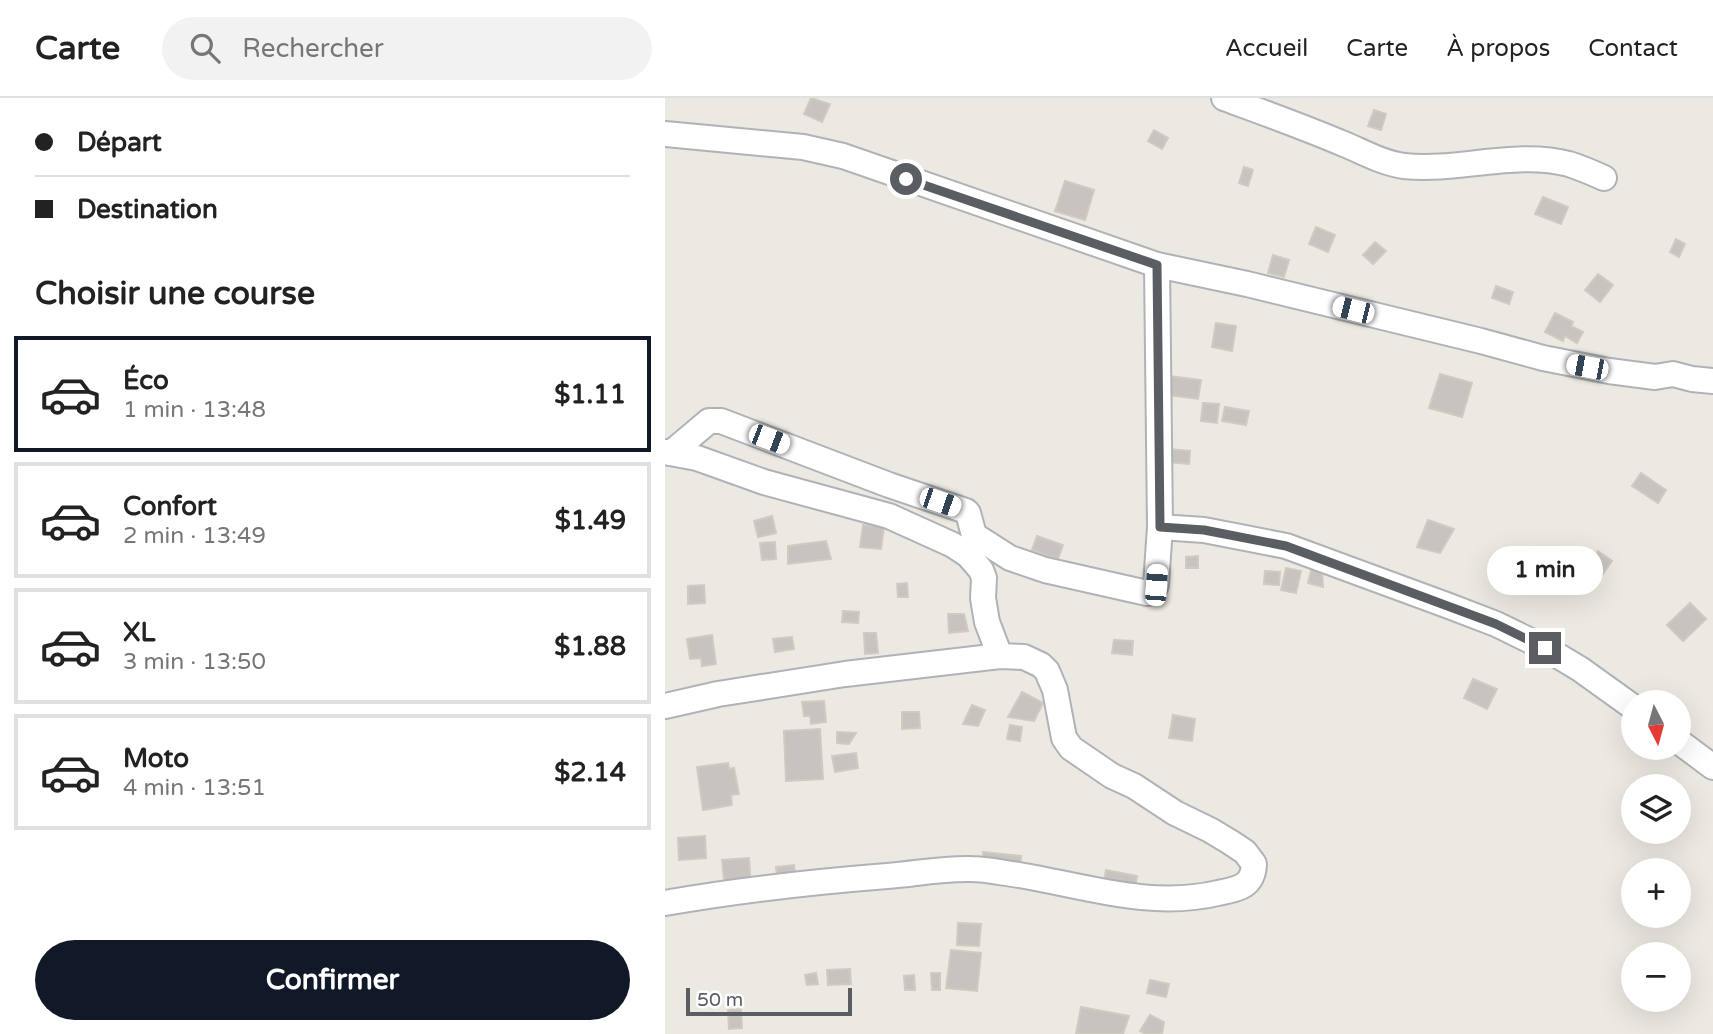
<!DOCTYPE html>
<html lang="fr">
<meta charset="utf-8">
<style>
body{margin:0;font-family:"Varela Round",sans-serif;background:#f2f2f2;color:#222;height:100vh;display:flex;flex-direction:column;font-size:26px;white-space:nowrap}
*{box-sizing:border-box;margin:0}
p{font-size:23px;color:#767676}
.icon{flex:none;width:38px;height:38px;fill:none;stroke:currentColor;stroke-width:2;stroke-linecap:round;stroke-linejoin:round}
.map{position:relative;flex:1;overflow:hidden}
.sheet{display:flex;flex-direction:column;background:#fff;width:665px}
.sheet>*{flex:none}
.top-card{display:grid;align-content:center;height:154px;padding:0 35px;background:#fff}
.needle{width:46px;rotate:174deg}
.fabs{position:absolute;left:956px;top:592px;display:grid;gap:14px}
.fabs a{display:grid;place-items:center;width:70px;height:70px;border-radius:50%;background:#fff;box-shadow:0 7px 28px #0002;font-size:35px}
.scale{position:absolute;left:21px;bottom:18px;width:166px;box-sizing:border-box;padding-left:7px;border:4px solid #5a5e62;border-top:0;font-size:19px;line-height:24px;white-space:nowrap;color:#5a5e62;-webkit-text-stroke:5px #fff;paint-order:stroke}
.end{position:absolute;width:32px;height:32px;margin:-16px;border:9px solid #5a5e62;background:#fff;box-shadow:0 0 0 4px #fff}
.from{border-radius:50%}
.bubble{position:absolute;height:49px;border-radius:24px;background:#fff;box-shadow:0 7px 28px #0002;font-size:23px;font-weight:800;line-height:49px;text-align:center}
.car{position:absolute;width:21px;height:42px;margin:-21px -10px;border-radius:9px;box-shadow:0 0 5px 2px #0007;background:linear-gradient(#fff 24%,#345 0 40%,#fff 0 76%,#345 0 86%,#fff 0)}
.top-card b{display:flex;align-items:center;gap:24px;height:66px;font-size:26px}
.top-card b+b{border-top:2px solid #e0e0e0}
.top-card i{width:18px;height:18px;background:#222}
ul{padding:0;list-style:none}
li{display:flex;align-items:center;gap:21px;height:116px;margin:0 14px 10px;padding:0 21px;border:4px solid #e0e0e0;border-radius:0px}
li div{flex:1}
li b{display:block;font-size:26px}
li em{font-style:normal;font-weight:800}
li.selected{border-color:#111827}
li>.icon{width:63px;height:63px;stroke-width:1.5}
h2{padding:0 35px;font-size:32px;line-height:84px}
.action{display:flex;gap:14px;margin-top:auto;padding:14px 35px}
.action a{flex:1;height:80px;border-radius:42px;background:#111827;color:#fff;font-size:28px;font-weight:800;line-height:80px;text-align:center}
header{display:flex;align-items:center;gap:42px;box-sizing:border-box;height:98px;padding:0 35px;background:#fff;border-bottom:2px solid #e0e0e0}
header strong{font-size:33px}
nav{display:flex;gap:38px;margin-inline-start:auto;font-size:24px}
.search{width:490px;height:63px;background:#f2f2f2;display:flex;align-items:center;gap:18px;box-sizing:border-box;padding:0 24px;border-radius:38px;color:#767676;font-size:26px}
main{display:flex;flex:1;min-height:0}
.map>svg:first-child{display:block}
</style>
<header>
<strong>Carte</strong>
<div class="search"><svg class="icon" aria-label="search" viewBox="0 0 24 24"><circle cx="10" cy="10" r="6"/><path d="M15 15l6 6"/></svg>Rechercher</div>
<nav><a>Accueil</a><a>Carte</a><a>À propos</a><a>Contact</a></nav>
</header>
<main>
<section class="sheet">
<div class="top-card">
<b><i class="from"></i>Départ</b>
<b><i></i>Destination</b>
</div>
<h2>Choisir une course</h2>
<ul>
<li class="selected"><svg class="icon" aria-label="car" viewBox="0 0 24 24"><path d="M5 17H2v-5l4-1 3-4h7l3 4 3 1v5h-3M9 17h6M6 11h13"/><circle cx="7" cy="17" r="2"/><circle cx="17" cy="17" r="2"/></svg><div><b>Éco</b><p>1 min · 13:48</p></div><em>$1.11</em></li>
<li><svg class="icon" aria-label="car" viewBox="0 0 24 24"><path d="M5 17H2v-5l4-1 3-4h7l3 4 3 1v5h-3M9 17h6M6 11h13"/><circle cx="7" cy="17" r="2"/><circle cx="17" cy="17" r="2"/></svg><div><b>Confort</b><p>2 min · 13:49</p></div><em>$1.49</em></li>
<li><svg class="icon" aria-label="car" viewBox="0 0 24 24"><path d="M5 17H2v-5l4-1 3-4h7l3 4 3 1v5h-3M9 17h6M6 11h13"/><circle cx="7" cy="17" r="2"/><circle cx="17" cy="17" r="2"/></svg><div><b>XL</b><p>3 min · 13:50</p></div><em>$1.88</em></li>
<li><svg class="icon" aria-label="car" viewBox="0 0 24 24"><path d="M5 17H2v-5l4-1 3-4h7l3 4 3 1v5h-3M9 17h6M6 11h13"/><circle cx="7" cy="17" r="2"/><circle cx="17" cy="17" r="2"/></svg><div><b>Moto</b><p>4 min · 13:51</p></div><em>$2.14</em></li>
</ul>
<div class="action"><a>Confirmer</a></div>
</section>
<div class="map">
<svg width="1048" height="936" viewBox="0 0 1048 936">
<rect width="100%" height="100%" fill="#ece9e2"/>
<g fill="#c8c3bf" stroke="#d0cac1" stroke-width="2">
<path d="M146,0L165,6L157,24L139,16Z"/>
<path d="M709,12L721,16L716,32L703,28Z"/>
<path d="M489,32L503,40L497,51L483,43Z"/>
<path d="M579,69L588,72L583,88L574,85Z"/>
<path d="M400,83L429,92L420,122L390,113Z"/>
<path d="M878,99L903,109L896,126L870,116Z"/>
<path d="M651,129L670,137L663,154L644,146Z"/>
<path d="M1011,141L1020,146L1014,159L1005,154Z"/>
<path d="M710,144L721,153L708,166L698,157Z"/>
<path d="M608,157L624,162L619,179L603,175Z"/>
<path d="M933,176L948,187L935,204L920,192Z"/>
<path d="M831,188L848,194L844,206L827,200Z"/>
<path d="M890,215L908,224L906,228L918,234L912,245L900,238L898,243L880,234Z"/>
<path d="M551,225L571,228L567,253L547,249Z"/>
<path d="M775,276L807,285L797,319L764,310Z"/>
<path d="M504,278L536,282L533,301L502,297Z"/>
<path d="M538,305L554,306L552,325L536,323Z"/>
<path d="M560,309L584,313L581,327L557,323Z"/>
<path d="M504,351L525,353L524,366L503,364Z"/>
<path d="M976,375L1001,392L993,405L967,388Z"/>
<path d="M107,418L111,435L93,439L89,423Z"/>
<path d="M763,422L789,431L775,455L752,449Z"/>
<path d="M198,427L219,429L216,451L195,449Z"/>
<path d="M372,438L398,447L393,461L367,452Z"/>
<path d="M161,443L166,461L123,466V448Z"/>
<path d="M110,444L111,461L97,462L95,445Z"/>
<path d="M933,453L947,463L937,477L923,467Z"/>
<path d="M533,458V470H521V459Z"/>
<path d="M647,469L657,472L658,489L643,485Z"/>
<path d="M621,470L636,473L631,495L616,492Z"/>
<path d="M600,473L615,474L614,487L599,486Z"/>
<path d="M242,485L243,499H233L232,486Z"/>
<path d="M39,487L40,505L23,506V488Z"/>
<path d="M1025,505L1041,521L1018,543L1002,527Z"/>
<path d="M178,513L194,514L193,525L177,524Z"/>
<path d="M283,516H299L303,533L284,535Z"/>
<path d="M199,535H211L213,555L200,556Z"/>
<path d="M47,537L51,566L37,568L36,560L25,561L22,541Z"/>
<path d="M127,539L129,551L110,554L108,541Z"/>
<path d="M449,542L468,543L467,557L447,555Z"/>
<path d="M808,581L832,591L822,611L799,600Z"/>
<path d="M357,594L378,605L369,623L343,619Z"/>
<path d="M159,603L161,624L146,626L145,618H139L137,604Z"/>
<path d="M307,607L320,612L313,628L298,626Z"/>
<path d="M237,614H254L255,630L237,631Z"/>
<path d="M508,617L530,621L527,643L504,640Z"/>
<path d="M345,627L357,629L355,643L342,641Z"/>
<path d="M155,631L158,681L121,683L119,633Z"/>
<path d="M172,634L191,635L184,646L172,645Z"/>
<path d="M191,655L193,670L170,674L167,658Z"/>
<path d="M63,665L64,671L69,670L74,696L66,697L67,707L38,712L32,669Z"/>
<path d="M40,738L41,760L14,762L13,740Z"/>
<path d="M318,754L356,758L355,772L317,767Z"/>
<path d="M84,760L86,789L60,791L57,762Z"/>
<path d="M129,767L131,785L113,787L111,769Z"/>
<path d="M441,772L472,778L469,793L438,788Z"/>
<path d="M293,825L316,826L314,848L292,847Z"/>
<path d="M286,852L316,855L312,893L281,890Z"/>
<path d="M185,871L186,886L163,887L162,872Z"/>
<path d="M151,875L153,886L142,887L140,877Z"/>
<path d="M266,875H275V892H267Z"/>
<path d="M249,877L250,892H240L239,878Z"/>
<path d="M485,882L504,886L501,899L482,895Z"/>
<path d="M416,909L464,918L458,936H411Z"/>
<path d="M76,911L77,930L64,931L63,912Z"/>
<path d="M485,917L499,924L497,936H481L475,933Z"/>
</g>
<g fill="none" stroke-linecap="round" stroke-linejoin="round">
<defs>
<g id="minor">
<path d="M559,0C597,14 636,28 674,44C695,52 716,65 739,68C793,74 850,52 904,66C916,70 928,75 939,80"/>
<path d="M0,36L138,49L178,58L492,167L582,186L816,243L878,260L944,273L990,279L1008,276L1027,281L1048,283"/>
<path d="M0,354L32,360L99,384L224,418L288,447L303,457L316,472L319,480L318,500L322,524L335,558"/>
<path d="M6,355L44,323H56L224,387L301,413L303,415L309,437L345,460L380,472L482,495L488,493L491,487L495,429L492,167"/>
<path d="M495,429L539,432L621,448L784,508L831,526L880,550L915,571L968,609"/>
<path d="M0,608L53,596L180,576L335,558L359,559L376,567L382,573L390,592L399,640L406,650L447,678L469,688L510,715L545,732L565,744L580,754L589,766C588,789 573,791 553,795C486,811 420,788 354,777C338,775 322,771 306,771C278,770 250,776 222,778C147,784 73,792 0,805"/>
<path d="M1013,643L1048,669"/>
</g>
</defs>
<use href="#minor" stroke="#afb3b7" stroke-width="28"/>
<use href="#minor" stroke="#fff" stroke-width="24"/>
</g>
<g fill="none" stroke-linecap="round" stroke-linejoin="round">
<path stroke="#5a5e62" stroke-width="9" d="M241,81L492,167L495,429L539,432L621,448L831,526L880,550"/>
</g>
</svg>
<div class="fabs">
<a><svg class="needle" viewBox="-14 -14 28 28"><path d="M0-13l5 13h-10z" fill="#e53935"/><path d="M0 13l5-13h-10z" fill="#767676"/></svg></a>
<a><svg class="icon" aria-label="layers" viewBox="0 0 24 24"><path d="M12 4l9 5-9 5-9-5zM3 14l9 5 9-5"/></svg></a>
<a>+</a>
<a>−</a>
</div>
<div class="scale">50 m</div>
<i class="end from" style="left:241px;top:81px"></i>
<i class="end" style="left:880px;top:550px"></i>
<div class="bubble" style="left:822px;top:448px;width:116px">1 min</div>
<i class="car" style="left:688px;top:212px;rotate:284deg"></i>
<i class="car" style="left:922px;top:269px;rotate:281deg"></i>
<i class="car" style="left:104px;top:341px;rotate:111deg"></i>
<i class="car" style="left:275px;top:404px;rotate:109deg"></i>
<i class="car" style="left:491px;top:487px;rotate:4deg"></i>
</div>
</main>
